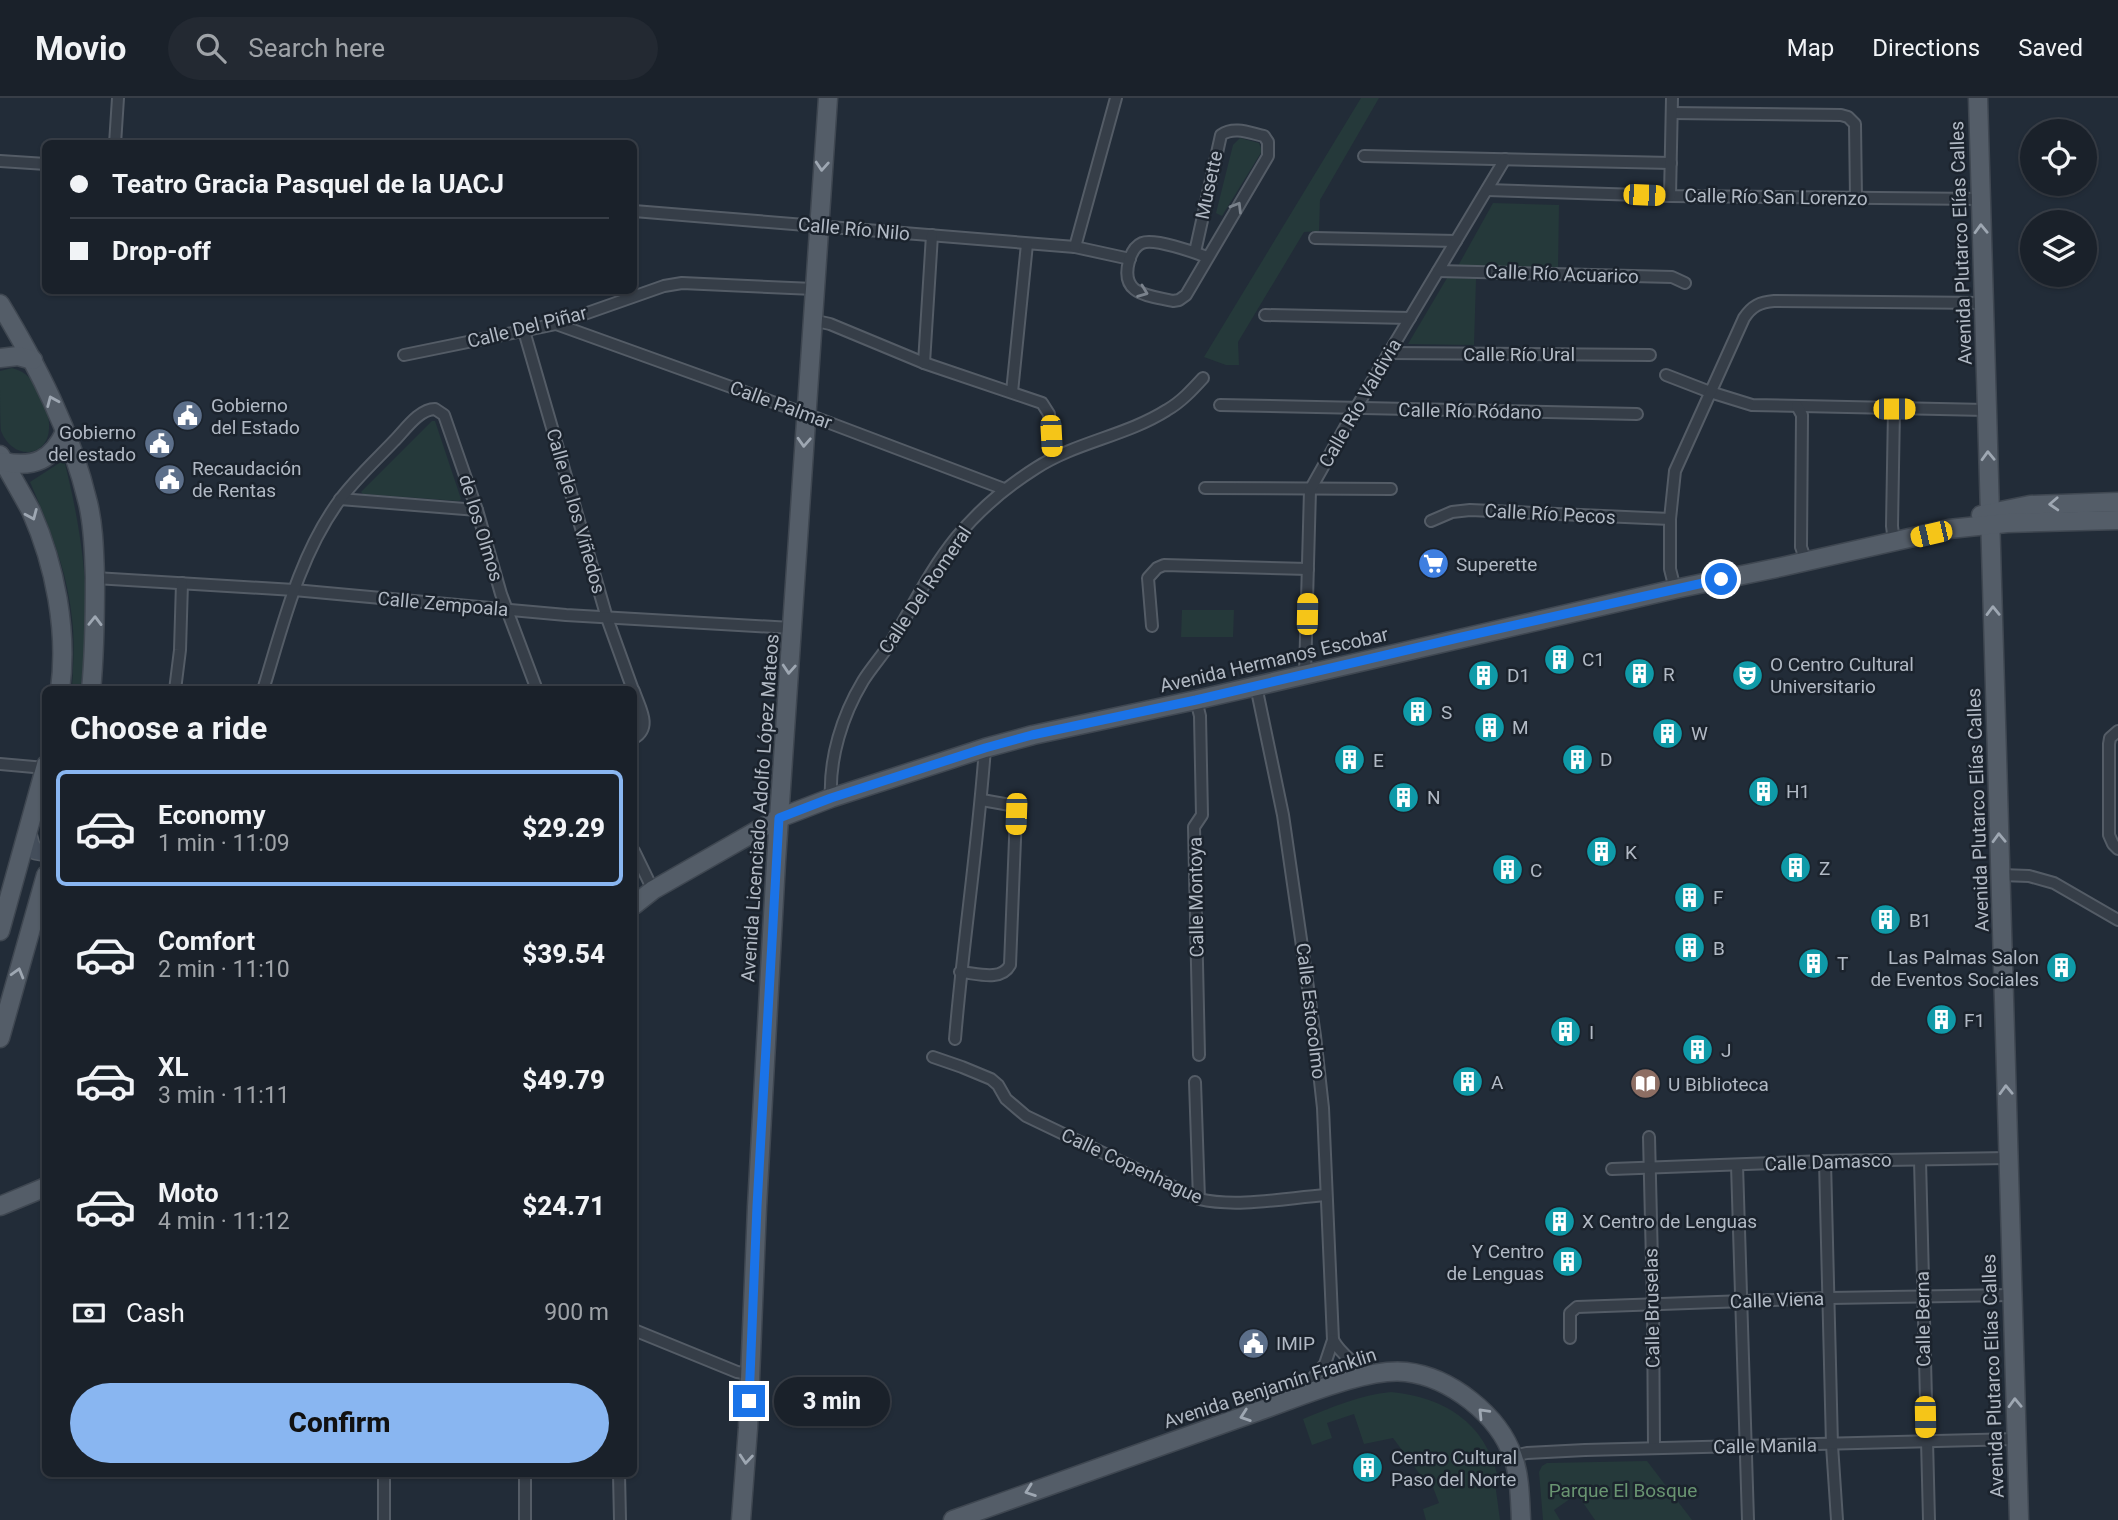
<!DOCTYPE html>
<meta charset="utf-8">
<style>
body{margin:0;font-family:Roboto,sans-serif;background:#232932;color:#f1f3f6;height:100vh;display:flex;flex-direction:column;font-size:26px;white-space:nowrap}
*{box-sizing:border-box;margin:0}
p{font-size:23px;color:#9fa3a8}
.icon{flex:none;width:38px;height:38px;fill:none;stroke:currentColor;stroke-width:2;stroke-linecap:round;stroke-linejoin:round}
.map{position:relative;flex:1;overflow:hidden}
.drawer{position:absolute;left:42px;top:588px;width:595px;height:791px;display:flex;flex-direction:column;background:#1a212a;border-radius:10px;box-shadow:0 2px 5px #0004,0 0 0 2px #383e47}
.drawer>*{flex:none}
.top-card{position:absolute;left:42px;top:42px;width:595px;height:154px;border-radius:10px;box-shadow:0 2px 5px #0004,0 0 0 2px #383e47;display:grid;align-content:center;height:154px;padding:0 28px;background:#1a212a}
.tools{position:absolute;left:2020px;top:21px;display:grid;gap:14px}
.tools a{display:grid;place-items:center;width:77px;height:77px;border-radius:50%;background:#1a212a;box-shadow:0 2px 5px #0004,0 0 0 2px #383e47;font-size:35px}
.end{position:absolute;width:32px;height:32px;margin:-16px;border:9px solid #1a73e8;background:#fff;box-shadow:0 0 0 4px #fff}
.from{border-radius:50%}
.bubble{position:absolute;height:49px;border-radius:24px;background:#1a212a;box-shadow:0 2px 5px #0004,0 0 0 2px #383e47;font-size:23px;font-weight:800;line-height:49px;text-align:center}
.car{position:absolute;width:21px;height:42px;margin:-21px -10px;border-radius:9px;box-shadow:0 0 5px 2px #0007;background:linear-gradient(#f5c518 24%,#345 0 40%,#f5c518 0 76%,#345 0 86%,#f5c518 0)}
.top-card b{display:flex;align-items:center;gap:24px;height:66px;font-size:26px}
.top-card b+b{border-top:2px solid #383e47}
.top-card i{width:18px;height:18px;background:#f1f3f6}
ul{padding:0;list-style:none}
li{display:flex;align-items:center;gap:21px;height:116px;margin:0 14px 10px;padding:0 14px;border:4px solid transparent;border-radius:10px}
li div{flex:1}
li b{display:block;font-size:26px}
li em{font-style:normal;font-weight:800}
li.on{border-color:#89b6f1}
li>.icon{width:63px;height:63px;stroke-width:1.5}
h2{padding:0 28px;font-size:32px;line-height:84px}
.pay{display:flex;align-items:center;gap:18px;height:77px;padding:0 28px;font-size:26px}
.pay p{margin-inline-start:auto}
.button{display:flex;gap:14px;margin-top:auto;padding:14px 28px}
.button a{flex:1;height:80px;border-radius:42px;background:#89b6f1;color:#111;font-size:28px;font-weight:800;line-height:80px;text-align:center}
header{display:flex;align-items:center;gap:42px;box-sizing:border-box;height:98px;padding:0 35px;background:#1a212a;border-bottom:2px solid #383e47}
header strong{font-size:33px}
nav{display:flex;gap:38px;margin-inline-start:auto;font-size:24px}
.search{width:490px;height:63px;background:#232932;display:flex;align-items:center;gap:18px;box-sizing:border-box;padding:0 24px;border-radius:38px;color:#9fa3a8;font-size:26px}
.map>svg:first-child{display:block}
</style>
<header>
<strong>Movio</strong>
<div class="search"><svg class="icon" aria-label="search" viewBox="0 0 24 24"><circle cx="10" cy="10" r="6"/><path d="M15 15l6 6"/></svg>Search here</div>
<nav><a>Map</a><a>Directions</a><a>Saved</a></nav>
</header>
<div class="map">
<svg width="2118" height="1422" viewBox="0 0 2118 1422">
<rect width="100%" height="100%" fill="#222c38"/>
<g fill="#25393a">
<path d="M1361,0H1379L1320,102L1319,133L1304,134L1238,244L1239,267H1226L1204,259Z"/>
<path d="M1240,40L1259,45L1262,53L1222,118L1216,115L1233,47Z"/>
<path d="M1493,105L1559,107L1558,170L1458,168Z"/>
<path d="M1447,180L1476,181L1474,247L1408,246Z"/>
<path d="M12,270C27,274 33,282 39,295C43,305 49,315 49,326C51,360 13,364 1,333C0,322 0,287 0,273Z"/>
<path d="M432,323H435L461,401L459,403L363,396L361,394Z"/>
<path d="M64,362C83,436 94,516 80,591H72C73,568 75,544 72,520C67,472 49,428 30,384Z"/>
<path d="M1182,512H1234L1233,539H1181Z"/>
<path d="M1391,1294C1446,1300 1484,1324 1498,1379L1495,1385L1500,1422H1426L1423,1411L1439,1405L1431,1384L1425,1383L1393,1340L1364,1346L1354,1316L1327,1325L1332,1340L1312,1347L1303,1321C1332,1309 1360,1297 1391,1294Z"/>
<path d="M1647,1363L1692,1422H1595L1577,1396L1554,1412L1560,1422H1543L1539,1374L1542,1368L1547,1365Z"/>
</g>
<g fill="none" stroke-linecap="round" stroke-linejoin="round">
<defs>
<g id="street">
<path d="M1672,15L1841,17L1848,19L1855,26L1856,101"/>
<path d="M115,46L118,0"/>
<path d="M1364,58L1671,65"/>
<path d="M0,63L46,66"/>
<path d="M1487,92L1670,98L1981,101"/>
<path d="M1670,98L1672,0"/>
<path d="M634,113L1075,149L1130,161"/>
<path d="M1315,140L1456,143"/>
<path d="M1075,149L1116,0"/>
<path d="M1195,154L1221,37C1234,28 1250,35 1264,38L1268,44V58L1186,197L1179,202L1173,203C1147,197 1120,197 1129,163C1131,156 1135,148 1142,145C1154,140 1194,154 1207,159"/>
<path d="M1438,173L1672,179L1685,185"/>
<path d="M1265,217L1410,220"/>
<path d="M812,222L830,226L924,265L1042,305L1049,316L1052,360"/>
<path d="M556,226L806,316L1004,391"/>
<path d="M524,233L607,520L633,592"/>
<path d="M1389,255L1650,257"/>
<path d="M404,257L556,226L664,188L682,185L814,191"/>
<path d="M924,265L932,137"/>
<path d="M1666,277L1710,294L1752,307L1986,312"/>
<path d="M1012,294L1027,146"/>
<path d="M1220,307L1637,316"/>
<path d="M1797,308L1802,317L1801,449L1806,463"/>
<path d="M1894,311L1892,428L1894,444"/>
<path d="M1205,390L1391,391"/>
<path d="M340,401L477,412"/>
<path d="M1431,423L1452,414L1470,412L1670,421"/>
<path d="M95,480L294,492L566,517L792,530"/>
<path d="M1675,491L1670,471V421L1675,373L1744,220C1752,208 1760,204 1774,203L1984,205"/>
<path d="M1152,528L1148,480L1157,470L1164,467L1308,471"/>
<path d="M1305,576L1310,392L1356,310L1505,61"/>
<path d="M1256,588L1283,717L1315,938L1323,1010L1333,1242L1325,1266L1312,1281L1314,1294"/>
<path d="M175,592L180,552L182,485"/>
<path d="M263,592C283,527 299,458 339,403C355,381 376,362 394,343C405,332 419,311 435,311L444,317L477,412L501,496L537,592"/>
<path d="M634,593C639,609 653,629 634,640"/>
<path d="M1196,602L1200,618L1202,717L1194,729L1199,957"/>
<path d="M2118,633L2110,640L2109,646V737L2113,746L2118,751"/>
<path d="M0,666L45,670"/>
<path d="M831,700C829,660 842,618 863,583C871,570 882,558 891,544C912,510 930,472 956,440C978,413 1006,389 1036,370C1076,344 1126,338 1167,312C1181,304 1192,292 1203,280"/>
<path d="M634,753L653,792"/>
<path d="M2001,777L2029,778L2054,785L2118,822"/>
<path d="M960,874C976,875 1001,884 1010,867L1016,716L1010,707L982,702"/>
<path d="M955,941C963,844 978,747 985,650"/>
<path d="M933,959L962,969L991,981L998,987L1006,1001L1026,1018L1199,1101C1237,1110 1286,1100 1326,1097"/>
<path d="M1195,984L1199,1101"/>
<path d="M1649,1039L1653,1206L1654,1350"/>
<path d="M1920,1062L1929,1422"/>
<path d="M1825,1063L1832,1347L1837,1422"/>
<path d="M1737,1067L1748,1422"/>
<path d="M1612,1071L1825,1063L2008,1060"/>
<path d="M634,1232L737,1274L750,1276"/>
<path d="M1570,1240V1215L1577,1209L1830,1200L2011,1197"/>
<path d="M1333,1242C1343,1260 1355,1262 1365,1278"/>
<path d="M1513,1358L1527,1355L1585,1352L2016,1341"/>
<path d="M384,1376V1422"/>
<path d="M525,1376V1422"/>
<path d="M619,1376L620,1422"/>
</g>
<path id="secondary" d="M28,735L31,747L35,753L46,755"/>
<g id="primary">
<path d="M1978,0L2019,1422"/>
<path d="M0,206C38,269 71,333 88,405C94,430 94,455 95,479C95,517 95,554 91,592"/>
<path d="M0,260L18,258L33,262"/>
<path d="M0,357C10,376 21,394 31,413C55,467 68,533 60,592"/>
<path d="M4,364C34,370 52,362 65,334"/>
<path d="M1981,417L2030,407L2118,404"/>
<path d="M634,807L653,792L779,720L831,700L985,650L1033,637L1196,602L1675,491L1781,469L1949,431L2007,425L2118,422"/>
<path d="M0,833L46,667"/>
<path d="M0,940L46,777"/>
<path d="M0,1108L46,1089"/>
<path d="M741,1422L748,1330L757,1109L776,764L828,0"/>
<path d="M953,1422C1053,1386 1153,1351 1253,1315C1292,1302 1366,1269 1406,1274C1450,1279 1499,1317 1513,1359C1520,1378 1520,1402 1521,1422"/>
</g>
</defs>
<use href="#street" stroke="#545c66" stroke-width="14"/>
<use href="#secondary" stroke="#545c66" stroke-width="19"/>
<use href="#primary" stroke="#3f4751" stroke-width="21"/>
<use href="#street" stroke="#363e48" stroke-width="10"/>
<use href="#secondary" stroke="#444e5b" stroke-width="16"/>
<use href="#primary" stroke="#545d68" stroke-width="18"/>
</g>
<defs><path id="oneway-chevron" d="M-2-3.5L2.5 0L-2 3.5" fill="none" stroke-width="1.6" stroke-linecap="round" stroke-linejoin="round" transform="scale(1.75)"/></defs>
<g stroke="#9ea7b2">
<use href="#oneway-chevron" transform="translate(822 68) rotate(94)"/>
<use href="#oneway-chevron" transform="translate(1981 131) rotate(-92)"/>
<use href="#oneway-chevron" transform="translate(52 303) rotate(-113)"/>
<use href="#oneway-chevron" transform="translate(804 344) rotate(93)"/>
<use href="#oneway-chevron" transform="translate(1988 358) rotate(-92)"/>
<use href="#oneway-chevron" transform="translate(2054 406) rotate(177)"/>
<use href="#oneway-chevron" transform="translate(32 417) rotate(67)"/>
<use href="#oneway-chevron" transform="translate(1993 513) rotate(-91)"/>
<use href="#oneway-chevron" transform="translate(95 523) rotate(-89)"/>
<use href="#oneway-chevron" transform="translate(789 571) rotate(94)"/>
<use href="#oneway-chevron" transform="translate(1999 740) rotate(-92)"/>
<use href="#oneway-chevron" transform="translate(18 875) rotate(-74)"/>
<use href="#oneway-chevron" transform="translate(2006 992) rotate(-92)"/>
<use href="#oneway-chevron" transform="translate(2015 1305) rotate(-92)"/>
<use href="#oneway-chevron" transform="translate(1483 1315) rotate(-134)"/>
<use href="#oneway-chevron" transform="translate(1245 1318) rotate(161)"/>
<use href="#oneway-chevron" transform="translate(746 1361) rotate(95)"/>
<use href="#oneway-chevron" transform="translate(1030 1393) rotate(160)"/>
</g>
<g stroke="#7a828c">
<use href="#oneway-chevron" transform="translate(1237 109) rotate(-59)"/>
<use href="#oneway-chevron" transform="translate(1143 194) rotate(21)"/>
</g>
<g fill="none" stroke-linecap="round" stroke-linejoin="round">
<path stroke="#1a73e8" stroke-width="9" d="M749,1303L757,1108L779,720L831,700L985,650L1032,637L1196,602L1462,539L1721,481"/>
</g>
<defs>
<symbol id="civic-disc" viewBox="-11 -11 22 22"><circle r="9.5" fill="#5c6f8a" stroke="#1b232d"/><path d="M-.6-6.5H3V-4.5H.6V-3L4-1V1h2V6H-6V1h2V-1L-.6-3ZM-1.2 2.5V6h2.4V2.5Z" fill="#fff"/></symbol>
<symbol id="supermarket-disc" viewBox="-11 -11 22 22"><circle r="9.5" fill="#3f7fe0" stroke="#1b232d"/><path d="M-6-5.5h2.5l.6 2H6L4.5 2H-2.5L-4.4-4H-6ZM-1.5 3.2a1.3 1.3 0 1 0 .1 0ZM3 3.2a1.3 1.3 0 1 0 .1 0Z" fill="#fff"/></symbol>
<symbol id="building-disc" viewBox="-11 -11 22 22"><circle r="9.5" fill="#0f9aa8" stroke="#1b232d"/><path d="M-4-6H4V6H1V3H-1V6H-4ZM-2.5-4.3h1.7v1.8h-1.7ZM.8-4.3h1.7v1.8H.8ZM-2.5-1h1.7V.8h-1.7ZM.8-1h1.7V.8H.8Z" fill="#fff"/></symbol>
<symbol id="theatre-disc" viewBox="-11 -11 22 22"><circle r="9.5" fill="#0f9aa8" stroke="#1b232d"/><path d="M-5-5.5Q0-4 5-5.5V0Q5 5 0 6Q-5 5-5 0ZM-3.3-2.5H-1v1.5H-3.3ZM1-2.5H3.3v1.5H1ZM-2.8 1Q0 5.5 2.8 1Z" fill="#fff"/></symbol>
<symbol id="library-disc" viewBox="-11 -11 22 22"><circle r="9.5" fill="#8d6e63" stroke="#1b232d"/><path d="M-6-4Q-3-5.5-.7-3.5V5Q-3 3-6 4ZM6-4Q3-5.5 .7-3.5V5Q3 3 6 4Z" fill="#fff"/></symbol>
</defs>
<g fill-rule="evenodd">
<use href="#civic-disc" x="170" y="300" width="35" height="35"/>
<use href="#civic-disc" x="142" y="328" width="35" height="35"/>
<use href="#civic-disc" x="152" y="364" width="35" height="35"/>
<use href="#supermarket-disc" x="1416" y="448" width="35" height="35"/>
<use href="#building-disc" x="1542" y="544" width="35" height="35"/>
<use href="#building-disc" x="1622" y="558" width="35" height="35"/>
<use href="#building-disc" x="1466" y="560" width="35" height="35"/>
<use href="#theatre-disc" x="1730" y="560" width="35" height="35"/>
<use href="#building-disc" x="1400" y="596" width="35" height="35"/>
<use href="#building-disc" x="1472" y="612" width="35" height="35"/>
<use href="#building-disc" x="1650" y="618" width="35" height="35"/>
<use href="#building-disc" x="1560" y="644" width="35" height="35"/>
<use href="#building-disc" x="1332" y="644" width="35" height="35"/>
<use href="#building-disc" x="1746" y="676" width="35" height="35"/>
<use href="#building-disc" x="1386" y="682" width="35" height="35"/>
<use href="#building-disc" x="1584" y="736" width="35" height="35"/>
<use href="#building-disc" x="1778" y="752" width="35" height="35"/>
<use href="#building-disc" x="1490" y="754" width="35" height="35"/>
<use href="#building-disc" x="1672" y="782" width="35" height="35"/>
<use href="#building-disc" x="1868" y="804" width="35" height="35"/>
<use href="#building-disc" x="1672" y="832" width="35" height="35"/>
<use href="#building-disc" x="1796" y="848" width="35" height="35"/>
<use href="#building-disc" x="2044" y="852" width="35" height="35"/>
<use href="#building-disc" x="1924" y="904" width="35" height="35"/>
<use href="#building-disc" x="1548" y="916" width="35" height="35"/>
<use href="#building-disc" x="1680" y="934" width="35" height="35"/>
<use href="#building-disc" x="1450" y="966" width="35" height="35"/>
<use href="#library-disc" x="1628" y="968" width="35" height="35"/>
<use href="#building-disc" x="1542" y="1106" width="35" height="35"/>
<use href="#building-disc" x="1550" y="1146" width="35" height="35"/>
<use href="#civic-disc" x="1236" y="1228" width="35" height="35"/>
<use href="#building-disc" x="1350" y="1352" width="35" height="35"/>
</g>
<g text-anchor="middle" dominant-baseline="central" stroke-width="5" stroke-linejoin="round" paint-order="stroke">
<g font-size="19" fill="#b1b9c4" stroke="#1b232d">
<text transform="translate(1209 87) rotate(-78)">Musette</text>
<text transform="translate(1776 99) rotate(1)">Calle Río San Lorenzo</text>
<text transform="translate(854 131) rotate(5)">Calle Río Nilo</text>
<text transform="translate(1961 145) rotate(-92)">Avenida Plutarco Elías Calles</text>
<text transform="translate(1562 176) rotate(2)">Calle Río Acuarico</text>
<text transform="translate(527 229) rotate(-14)">Calle Del Piñar</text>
<text x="1519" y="256">Calle Río Ural</text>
<text transform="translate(1360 305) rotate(-60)">Calle Río Valdivia</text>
<text transform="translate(781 307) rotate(20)">Calle Palmar</text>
<text transform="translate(1470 313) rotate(1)">Calle Río Ródano</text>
<text transform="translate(576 413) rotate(74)">Calle de los Viñedos</text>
<text transform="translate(1550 416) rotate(3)">Calle Río Pecos</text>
<text transform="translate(481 430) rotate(73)">de los Olmos</text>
<text transform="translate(925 492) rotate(-56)">Calle Del Romeral</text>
<text transform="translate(443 506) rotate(5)">Calle Zempoala</text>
<text transform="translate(1274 562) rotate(-13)">Avenida Hermanos Escobar</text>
<text transform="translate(760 710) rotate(-86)">Avenida Licenciado Adolfo López Mateos</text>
<text transform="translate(1978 712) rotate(-92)">Avenida Plutarco Elías Calles</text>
<text transform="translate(1196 799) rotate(-91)">Calle Montoya</text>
<text transform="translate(1311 913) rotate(83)">Calle Estocolmo</text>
<text transform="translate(1828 1064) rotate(-2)">Calle Damasco</text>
<text transform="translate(1132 1068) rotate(25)">Calle Copenhague</text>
<text transform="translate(1777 1202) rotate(-2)">Calle Viena</text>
<text transform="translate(1652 1210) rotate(-91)">Calle Bruselas</text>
<text transform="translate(1923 1221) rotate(-91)">Calle Berna</text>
<text transform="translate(1993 1278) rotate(-92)">Avenida Plutarco Elías Calles</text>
<text transform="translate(1270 1290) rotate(-18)">Avenida Benjamín Franklin</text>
<text transform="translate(1765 1348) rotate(-1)">Calle Manila</text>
</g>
<g font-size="19" fill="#b1b9c4" stroke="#1b232d" text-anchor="start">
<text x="211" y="307">Gobierno<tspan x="211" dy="22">del Estado</tspan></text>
<text x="136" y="334" text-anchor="end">Gobierno<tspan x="136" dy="22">del estado</tspan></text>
<text x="192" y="370">Recaudación<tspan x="192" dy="22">de Rentas</tspan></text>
<text x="1456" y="466">Superette</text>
<text x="1582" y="561">C1</text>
<text x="1770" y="566">O Centro Cultural<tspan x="1770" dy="22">Universitario</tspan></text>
<text x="1663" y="576">R</text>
<text x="1507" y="577">D1</text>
<text x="1441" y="614">S</text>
<text x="1512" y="629">M</text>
<text x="1691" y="635">W</text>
<text x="1600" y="661">D</text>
<text x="1373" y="662">E</text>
<text x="1786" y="693">H1</text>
<text x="1427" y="699">N</text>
<text x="1625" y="754">K</text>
<text x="1819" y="770">Z</text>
<text x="1530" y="772">C</text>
<text x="1713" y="799">F</text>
<text x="1909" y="822">B1</text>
<text x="1713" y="850">B</text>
<text x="2039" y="859" text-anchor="end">Las Palmas Salon<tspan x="2039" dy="22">de Eventos Sociales</tspan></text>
<text x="1837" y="865">T</text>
<text x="1964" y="922">F1</text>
<text x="1589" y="934">I</text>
<text x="1721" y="952">J</text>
<text x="1491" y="984">A</text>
<text x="1668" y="986">U Biblioteca</text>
<text x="1582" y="1123">X Centro de Lenguas</text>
<text x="1544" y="1153" text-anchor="end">Y Centro<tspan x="1544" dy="22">de Lenguas</tspan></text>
<text x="1276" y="1245">IMIP</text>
<text x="1391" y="1359">Centro Cultural<tspan x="1391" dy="22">Paso del Norte</tspan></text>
</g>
<g font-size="19" fill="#699471" stroke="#1b232d">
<text x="1623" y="1392">Parque El Bosque</text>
</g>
</g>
</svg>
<div class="tools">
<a><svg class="icon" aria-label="locate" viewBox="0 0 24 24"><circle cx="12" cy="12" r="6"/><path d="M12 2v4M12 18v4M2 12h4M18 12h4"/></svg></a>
<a><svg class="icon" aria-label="layers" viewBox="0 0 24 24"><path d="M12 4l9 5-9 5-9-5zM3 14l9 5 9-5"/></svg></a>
</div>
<i class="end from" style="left:1721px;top:481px"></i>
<i class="end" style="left:749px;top:1303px"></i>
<div class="bubble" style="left:774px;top:1279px;width:116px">3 min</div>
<i class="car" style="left:1644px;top:97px;rotate:92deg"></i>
<i class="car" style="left:1894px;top:311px;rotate:90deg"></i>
<i class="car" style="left:1051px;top:338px;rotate:177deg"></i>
<i class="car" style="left:1931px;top:436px;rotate:257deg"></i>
<i class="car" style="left:1307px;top:516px;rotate:1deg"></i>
<i class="car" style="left:1016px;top:716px;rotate:182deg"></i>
<i class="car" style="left:1925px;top:1319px;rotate:179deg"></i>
<div class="top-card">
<b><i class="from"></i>Teatro Gracia Pasquel de la UACJ</b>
<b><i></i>Drop-off</b>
</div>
<section class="drawer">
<h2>Choose a ride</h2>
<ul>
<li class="on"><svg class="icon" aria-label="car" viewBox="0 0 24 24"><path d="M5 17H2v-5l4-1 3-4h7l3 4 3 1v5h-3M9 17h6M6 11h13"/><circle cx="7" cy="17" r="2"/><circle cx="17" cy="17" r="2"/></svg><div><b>Economy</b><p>1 min · 11:09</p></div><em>$29.29</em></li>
<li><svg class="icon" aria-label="car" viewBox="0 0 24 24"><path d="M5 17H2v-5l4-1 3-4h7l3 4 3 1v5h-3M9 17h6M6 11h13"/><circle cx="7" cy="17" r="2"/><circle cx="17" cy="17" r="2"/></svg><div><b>Comfort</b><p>2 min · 11:10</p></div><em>$39.54</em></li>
<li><svg class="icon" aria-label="car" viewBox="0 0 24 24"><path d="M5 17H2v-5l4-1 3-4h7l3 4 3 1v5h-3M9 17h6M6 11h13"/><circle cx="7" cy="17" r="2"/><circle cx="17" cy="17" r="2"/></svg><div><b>XL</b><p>3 min · 11:11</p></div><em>$49.79</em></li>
<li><svg class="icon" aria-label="car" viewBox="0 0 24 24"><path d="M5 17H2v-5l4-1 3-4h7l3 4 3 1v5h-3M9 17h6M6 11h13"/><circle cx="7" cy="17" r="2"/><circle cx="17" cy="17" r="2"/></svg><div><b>Moto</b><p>4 min · 11:12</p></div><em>$24.71</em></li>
</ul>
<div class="pay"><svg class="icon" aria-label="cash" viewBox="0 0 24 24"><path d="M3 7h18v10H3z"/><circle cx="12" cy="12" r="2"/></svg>Cash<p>900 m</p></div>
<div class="button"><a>Confirm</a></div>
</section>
</div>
